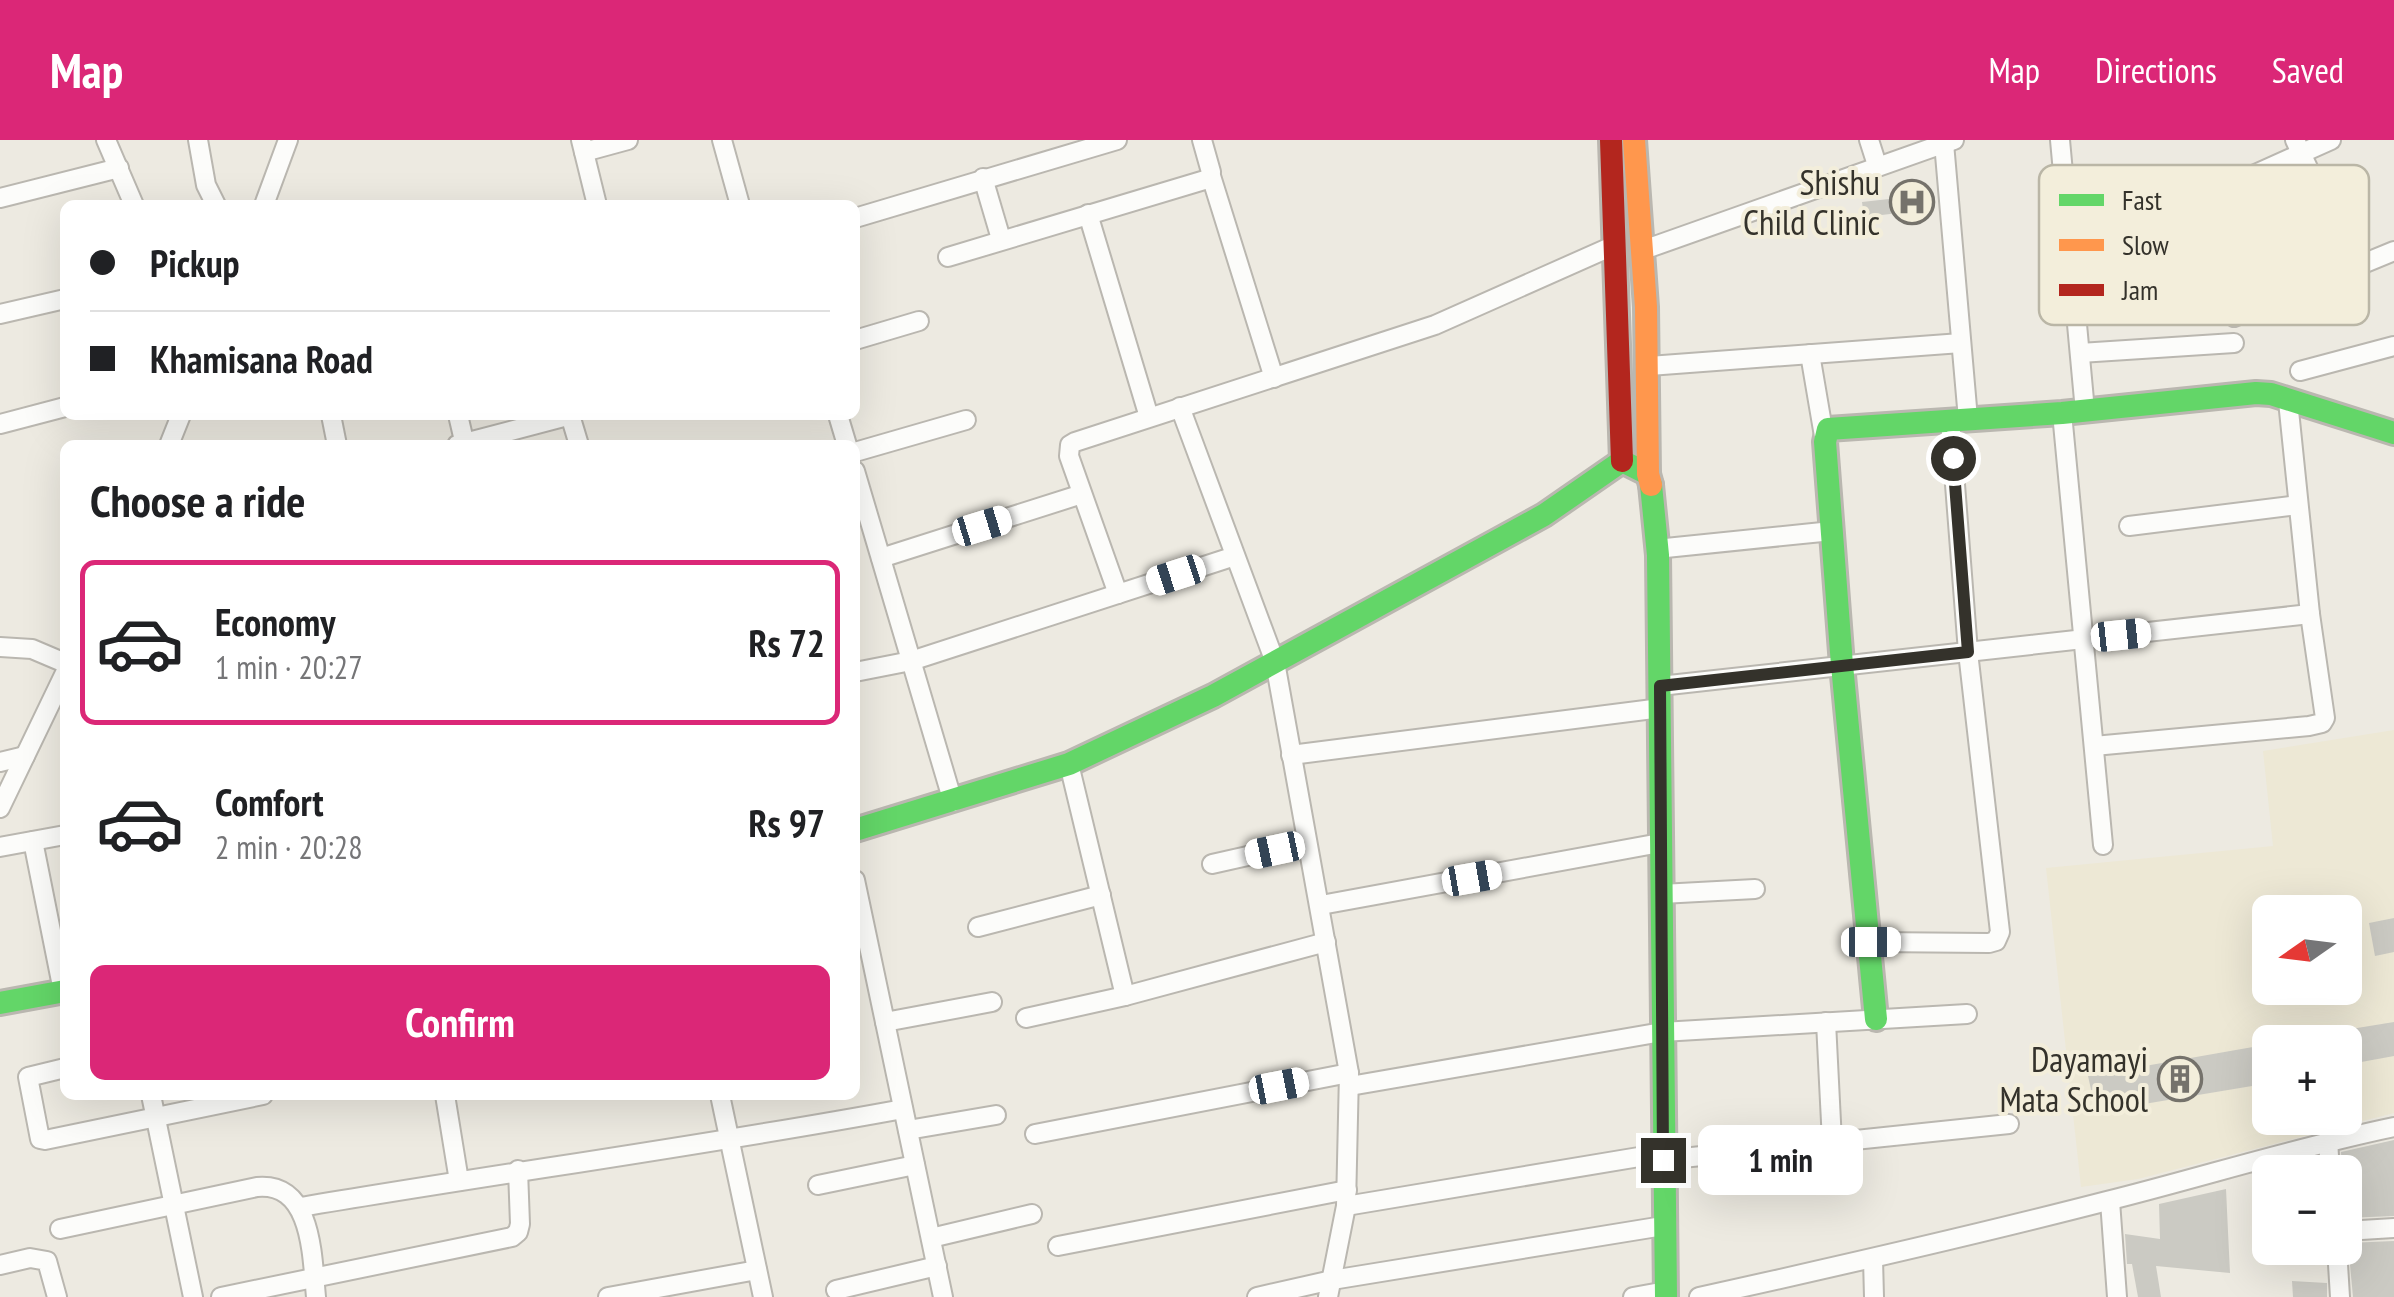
<!DOCTYPE html>
<meta charset="utf-8">
<style>
body{margin:0;font-family:"PT Sans Narrow",sans-serif;background:#f6f6f6;color:#202124;height:100vh;display:flex;flex-direction:column;font-size:38px;white-space:nowrap}
*{box-sizing:border-box;margin:0}
p{font-size:32px;color:#757577}
.icon{flex:none;width:55px;height:55px;fill:none;stroke:currentColor;stroke-width:2;stroke-linecap:round;stroke-linejoin:round}
.map{position:relative;flex:1;overflow:hidden}
.side{position:absolute;left:60px;top:300px;width:800px;height:660px;display:flex;flex-direction:column;background:#fff;border-radius:15px;box-shadow:0 10px 40px #0002}
.side>*{flex:none}
.banner{position:absolute;left:60px;top:60px;width:800px;height:220px;border-radius:15px;box-shadow:0 10px 40px #0002;display:grid;align-content:center;height:220px;padding:0 30px;background:#fff}
.needle{width:65px;rotate:256deg}
.tools{position:absolute;left:2252px;top:755px;display:grid;gap:20px}
.tools a{display:grid;place-items:center;width:110px;height:110px;border-radius:15px;background:#fff;box-shadow:0 10px 40px #0002;font-size:50px}
.end{position:absolute;width:45px;height:45px;margin:-22px;border:12px solid #34322b;background:#fff;box-shadow:0 0 0 5px #fff}
.from{border-radius:50%}
.bubble{position:absolute;height:70px;border-radius:15px;background:#fff;box-shadow:0 10px 40px #0002;font-size:32px;font-weight:700;line-height:70px;text-align:center}
.car{position:absolute;width:30px;height:60px;margin:-30px -15px;border-radius:12px;box-shadow:0 0 8px 2px #0007;background:linear-gradient(#fff 24%,#345 0 40%,#fff 0 76%,#345 0 86%,#fff 0)}
.banner b{display:flex;align-items:center;gap:35px;height:95px;font-size:38px}
.banner b+b{border-top:2px solid #e0e0e0}
.banner i{width:25px;height:25px;background:#202124}
ul{padding:0;list-style:none}
li{display:flex;align-items:center;gap:30px;height:165px;margin:0 20px 15px;padding:0 10px;border:5px solid transparent;border-radius:15px}
li div{flex:1}
li b{display:block;font-size:38px}
li em{font-style:normal;font-weight:700}
li.on{border-color:#db2777}
li>.icon{width:90px;height:90px;stroke-width:1.5}
h2{padding:0 30px;font-size:45px;line-height:120px}
.primary-button{display:flex;gap:20px;margin-top:auto;padding:20px 30px}
.primary-button a{flex:1;height:115px;border-radius:15px;background:#db2777;color:#fff;font-size:40px;font-weight:700;line-height:115px;text-align:center}
header{display:flex;align-items:center;gap:60px;box-sizing:border-box;height:140px;padding:0 50px;background:#db2777;color:#fff}
header strong{font-size:48px}
nav{display:flex;gap:55px;margin-inline-start:auto;font-size:35px}
.map>svg:first-child{display:block}
</style>
<header>
<strong>Map</strong>
<nav><a>Map</a><a>Directions</a><a>Saved</a></nav>
</header>
<div class="map">
<svg width="2394" height="1157" viewBox="0 0 2394 1157">
<rect width="100%" height="100%" fill="#edeae1"/>
<path fill="#ede8d5" fill-rule="evenodd" d="M2394,590V973L2138,1039L2081,1047L2046,728L2273,706L2263,611ZM2270,772H2345V848H2270ZM2270,902H2345V978H2270Z"/>
<g fill="#cbcac3">
<path d="M1921,43L1925,70L1864,77L1862,62L1907,57L1905,44Z"/>
<path d="M2394,778V812L2375,816L2369,783Z"/>
<path d="M2394,882V916L2345,925V890Z"/>
<path d="M2270,904V943L2096,972L2088,936Z"/>
<path d="M2394,1000V1076L2345,1078V1032H2342L2341,1012Z"/>
<path d="M2226,1049L2230,1133L2156,1126L2161,1157H2138L2132,1124H2127L2125,1094L2160,1099L2159,1064Z"/>
<path d="M2394,1101V1157H2353L2348,1103Z"/>
<path d="M2292,1141L2327,1143V1157H2293Z"/>
</g>
<g fill="none" stroke-linecap="round" stroke-linejoin="round">
<defs>
<g id="street">
<path d="M106,0L134,65"/>
<path d="M198,0L206,45L216,65"/>
<path d="M581,0L597,65"/>
<path d="M722,0L740,65"/>
<path d="M1869,0L1877,25"/>
<path d="M2060,0L2085,271"/>
<path d="M2295,0L2354,127"/>
<path d="M1944,3L1968,279"/>
<path d="M584,12L628,0"/>
<path d="M1211,36L1274,238"/>
<path d="M983,38L1001,99"/>
<path d="M0,58L119,28"/>
<path d="M264,65L288,0"/>
<path d="M1088,74L1149,277"/>
<path d="M855,78L1117,0"/>
<path d="M1646,109L1954,0"/>
<path d="M948,117L1208,39L1211,32L1202,0"/>
<path d="M2071,117L2331,0"/>
<path d="M0,174L65,159"/>
<path d="M2234,177L2394,111"/>
<path d="M855,200L919,181"/>
<path d="M2080,213L2234,203"/>
<path d="M1810,214L1825,302"/>
<path d="M1649,226L1961,203"/>
<path d="M2300,231L2394,206"/>
<path d="M1180,267L1275,522L1349,933L1346,1066L1328,1157"/>
<path d="M2062,273L2103,705"/>
<path d="M331,275L337,305"/>
<path d="M458,275L465,305"/>
<path d="M570,275L579,305"/>
<path d="M838,275L847,305"/>
<path d="M0,284L65,267"/>
<path d="M169,305L181,275"/>
<path d="M457,305L571,275"/>
<path d="M855,312L966,280"/>
<path d="M855,331L953,662"/>
<path d="M2129,386L2298,365"/>
<path d="M1656,409L1832,391"/>
<path d="M881,418L1082,354"/>
<path d="M1118,454L1069,316L1070,305L1075,302L1435,185L1615,105"/>
<path d="M0,507L32,509L65,523"/>
<path d="M855,532L911,521L1235,416"/>
<path d="M1660,546L2310,474"/>
<path d="M2094,606L2309,586L2322,583L2325,578L2310,474L2288,261"/>
<path d="M1291,615L1661,568"/>
<path d="M0,622L25,616"/>
<path d="M1069,624L1125,856"/>
<path d="M0,668L65,533"/>
<path d="M33,701L63,851"/>
<path d="M0,707L65,695"/>
<path d="M1212,724L1306,703"/>
<path d="M855,740L943,1157"/>
<path d="M1661,754L1755,749"/>
<path d="M1321,765L1660,703"/>
<path d="M978,787L1101,755"/>
<path d="M1871,802L1989,803L1996,801L2000,792L1968,512L1950,280"/>
<path d="M1026,878L1125,856L1326,802"/>
<path d="M885,882L992,862"/>
<path d="M1826,882L1832,1002"/>
<path d="M65,928L28,937L40,999L45,1000L263,955"/>
<path d="M1350,946L1662,892L1967,874"/>
<path d="M151,955L193,1157"/>
<path d="M445,955L459,1041"/>
<path d="M720,955L763,1157"/>
<path d="M908,990L996,975"/>
<path d="M1035,994L1349,933"/>
<path d="M2328,1000L2330,1032"/>
<path d="M1663,1020L2009,984"/>
<path d="M818,1045L915,1025"/>
<path d="M2110,1061L2117,1157"/>
<path d="M1346,1066L1663,1013"/>
<path d="M301,1067C502,1033 703,1006 903,969"/>
<path d="M60,1089L257,1047C313,1042 312,1117 316,1157"/>
<path d="M2345,1091L2394,1088"/>
<path d="M931,1098L1032,1074"/>
<path d="M1058,1106L1347,1050"/>
<path d="M2337,1108L2340,1157"/>
<path d="M1873,1119L1874,1157"/>
<path d="M0,1125L30,1118L47,1121L57,1157"/>
<path d="M836,1150L937,1126"/>
<path d="M221,1157L512,1097L518,1092L520,1084L518,1030"/>
<path d="M608,1157L757,1130"/>
<path d="M1257,1157L1332,1140L1663,1086"/>
<path d="M1633,1157L1666,1151"/>
<path d="M1699,1157C1835,1127 1971,1096 2107,1061C2203,1037 2297,1007 2394,987"/>
</g>
<g id="fast">
<path d="M1651,345L1658,415L1666,1157"/>
<path d="M855,690L1069,624L1213,556L1544,375L1622,321L1648,334"/>
<path d="M0,863L65,851"/>
<path d="M1876,879L1842,525L1825,302L1828,289L2062,273L2256,253L2271,254L2394,293"/>
</g>
<path id="slow" d="M1634,0L1646,167L1648,334L1651,345"/>
<path id="jam" d="M1611,0L1622,321"/>
</defs>
<use href="#street" stroke="#bab7b0" stroke-width="22"/>
<use href="#fast" stroke="#bab7b0" stroke-width="28"/>
<use href="#slow" stroke="#bab7b0" stroke-width="28"/>
<use href="#jam" stroke="#bab7b0" stroke-width="28"/>
<use href="#street" stroke="#fcfcfa" stroke-width="18"/>
<use href="#fast" stroke="#63d668" stroke-width="22"/>
<use href="#slow" stroke="#ff974d" stroke-width="22"/>
<use href="#jam" stroke="#b3261e" stroke-width="22"/>
</g>
<g fill="none" stroke-linecap="round" stroke-linejoin="round">
<path stroke="#34322b" stroke-width="12" d="M1663,1020L1660,546L1968,512L1953,318"/>
</g>
<defs>
<symbol id="hospital-ring" viewBox="-11 -11 22 22"><circle r="9.5" fill="#f3eedb" stroke="#75726b" stroke-width="1.5"/><path d="M-5-5h3v3.5h4V-5h3V5h-3V1.5h-4V5h-3Z" fill="#75726b"/></symbol>
<symbol id="building-ring" viewBox="-11 -11 22 22"><circle r="9.5" fill="#f3eedb" stroke="#75726b" stroke-width="1.5"/><path d="M-4-6H4V6H1V3H-1V6H-4ZM-2.5-4.3h1.7v1.8h-1.7ZM.8-4.3h1.7v1.8H.8ZM-2.5-1h1.7V.8h-1.7ZM.8-1h1.7V.8H.8Z" fill="#75726b"/></symbol>
</defs>
<g fill-rule="evenodd">
<use href="#hospital-ring" x="1887" y="37" width="50" height="50"/>
<use href="#building-ring" x="2155" y="914" width="50" height="50"/>
</g>
<g text-anchor="middle" dominant-baseline="central" stroke-width="8" stroke-linejoin="round" paint-order="stroke">
<g font-size="35" fill="#34322b" stroke="#f3eedb" text-anchor="end">
<text x="1880" y="42">Shishu<tspan x="1880" dy="40">Child Clinic</tspan></text>
<text x="2148" y="919">Dayamayi<tspan x="2148" dy="40">Mata School</tspan></text>
</g>
</g>
<rect x="2039" y="25" width="330" height="160" rx="15" fill="#f3eedb" stroke="#bab6a6" stroke-width="2.5"/>
<rect x="2059" y="54" width="45" height="12" fill="#63d668"/>
<rect x="2059" y="99" width="45" height="12" fill="#ff974d"/>
<rect x="2059" y="144" width="45" height="12" fill="#b3261e"/>
<g font-size="28" fill="#34322b">
<text x="2122" y="70">Fast</text>
<text x="2122" y="115">Slow</text>
<text x="2122" y="160">Jam</text>
</g>
</svg>
<div class="tools">
<a><svg class="needle" viewBox="-14 -14 28 28"><path d="M0-13l5 13h-10z" fill="#e53935"/><path d="M0 13l5-13h-10z" fill="#757577"/></svg></a>
<a>+</a>
<a>−</a>
</div>
<i class="end from" style="left:1953px;top:318px"></i>
<i class="end" style="left:1663px;top:1020px"></i>
<div class="bubble" style="left:1698px;top:985px;width:165px">1 min</div>
<i class="car" style="left:982px;top:386px;rotate:73deg"></i>
<i class="car" style="left:1176px;top:435px;rotate:252deg"></i>
<i class="car" style="left:2121px;top:495px;rotate:84deg"></i>
<i class="car" style="left:1275px;top:710px;rotate:258deg"></i>
<i class="car" style="left:1472px;top:738px;rotate:80deg"></i>
<i class="car" style="left:1871px;top:802px;rotate:90deg"></i>
<i class="car" style="left:1279px;top:946px;rotate:79deg"></i>
<div class="banner">
<b><i class="from"></i>Pickup</b>
<b><i></i>Khamisana Road</b>
</div>
<section class="side">
<h2>Choose a ride</h2>
<ul>
<li class="on"><svg class="icon" aria-label="car" viewBox="0 0 24 24"><path d="M5 17H2v-5l4-1 3-4h7l3 4 3 1v5h-3M9 17h6M6 11h13"/><circle cx="7" cy="17" r="2"/><circle cx="17" cy="17" r="2"/></svg><div><b>Economy</b><p>1 min · 20:27</p></div><em>Rs 72</em></li>
<li><svg class="icon" aria-label="car" viewBox="0 0 24 24"><path d="M5 17H2v-5l4-1 3-4h7l3 4 3 1v5h-3M9 17h6M6 11h13"/><circle cx="7" cy="17" r="2"/><circle cx="17" cy="17" r="2"/></svg><div><b>Comfort</b><p>2 min · 20:28</p></div><em>Rs 97</em></li>
</ul>
<div class="primary-button"><a>Confirm</a></div>
</section>
</div>
